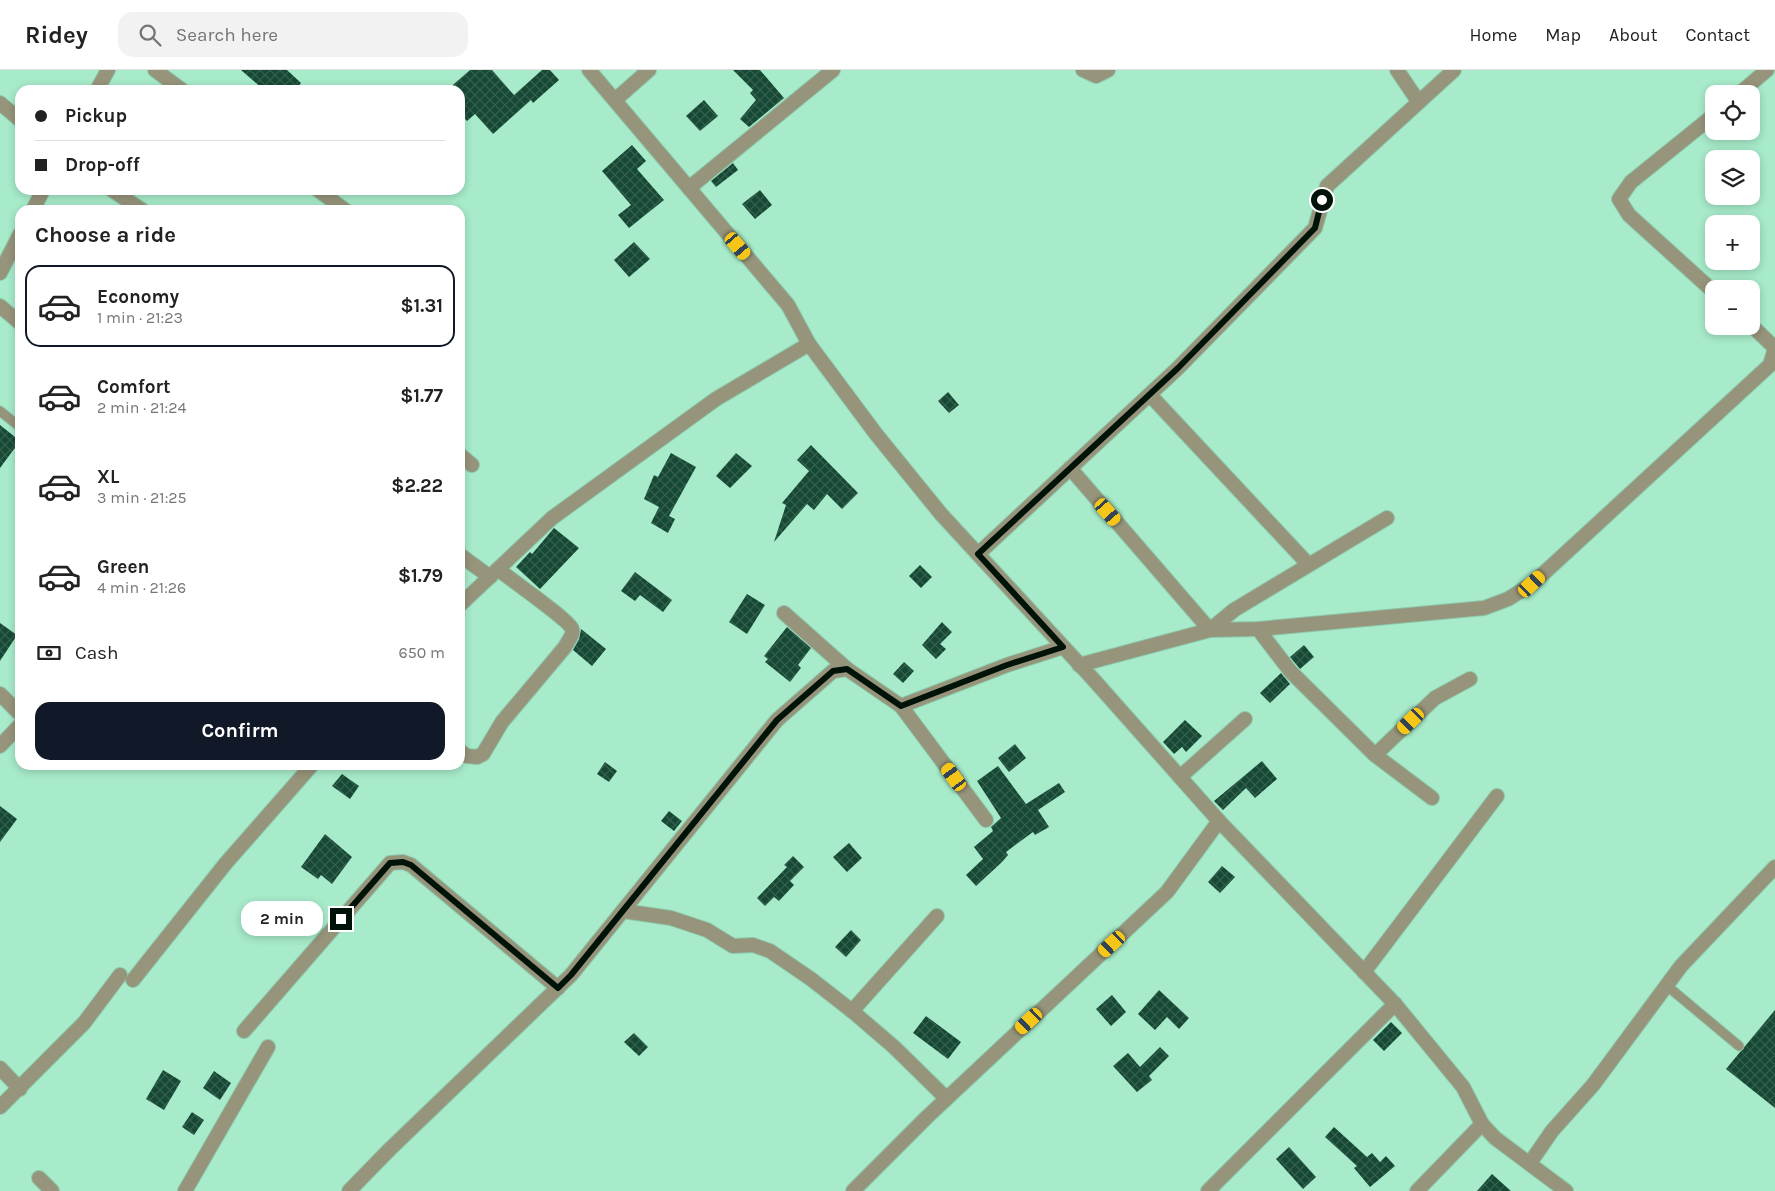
<!DOCTYPE html>
<meta charset="utf-8">
<style>
body{margin:0;font-family:Karla,sans-serif;background:#f2f2f2;color:#222;height:100vh;display:flex;flex-direction:column;font-size:19px;white-space:nowrap}
*{box-sizing:border-box;margin:0}
p{font-size:16px;color:#767676}
.icon{flex:none;width:28px;height:28px;fill:none;stroke:currentColor;stroke-width:2;stroke-linecap:round;stroke-linejoin:round}
.map{position:relative;flex:1;overflow:hidden}
.panel{position:absolute;left:15px;top:135px;width:450px;height:565px;display:flex;flex-direction:column;background:#fff;border-radius:15px;box-shadow:0 2px 8px #0003}
.panel>*{flex:none}
.hud{position:absolute;left:15px;top:15px;width:450px;height:110px;border-radius:15px;box-shadow:0 2px 8px #0003;display:grid;align-content:center;height:110px;padding:0 20px;background:#fff}
.tools{position:absolute;left:1705px;top:15px;display:grid;gap:10px}
.tools a{display:grid;place-items:center;width:55px;height:55px;border-radius:10px;background:#fff;box-shadow:0 2px 8px #0003;font-size:25px}
.end{position:absolute;width:22px;height:22px;margin:-11px;border:6px solid #001308;background:#fff;box-shadow:0 0 0 2px #fff}
.from{border-radius:50%}
.bubble{position:absolute;height:35px;border-radius:15px;background:#fff;box-shadow:0 2px 8px #0003;font-size:16px;font-weight:700;line-height:35px;text-align:center}
.car{position:absolute;width:15px;height:30px;margin:-15px -8px;border-radius:6px;box-shadow:0 0 4px 1px #0007;background:linear-gradient(#f5c518 24%,#345 0 40%,#f5c518 0 76%,#345 0 86%,#f5c518 0)}
.hud b{display:flex;align-items:center;gap:18px;height:48px;font-size:19px}
.hud b+b{border-top:1px solid #e0e0e0}
.hud i{width:12px;height:12px;background:#222}
ul{padding:0;list-style:none}
li{display:flex;align-items:center;gap:15px;height:82px;margin:0 10px 8px;padding:0 10px;border:2px solid transparent;border-radius:15px}
li div{flex:1}
li b{display:block;font-size:19px}
li em{font-style:normal;font-weight:700}
li.selected{border-color:#111827}
li>.icon{width:45px;height:45px;stroke-width:1.5}
h2{padding:0 20px;font-size:22px;line-height:60px}
.pay{display:flex;align-items:center;gap:12px;height:55px;padding:0 20px;font-size:19px}
.pay p{margin-inline-start:auto}
.action{display:flex;gap:10px;margin-top:auto;padding:10px 20px}
.action a{flex:1;height:58px;border-radius:15px;background:#111827;color:#fff;font-size:20px;font-weight:700;line-height:58px;text-align:center}
header{display:flex;align-items:center;gap:30px;box-sizing:border-box;height:70px;padding:0 25px;background:#fff;border-bottom:1px solid #e0e0e0}
header strong{font-size:24px}
nav{display:flex;gap:28px;margin-inline-start:auto;font-size:18px}
.search{width:350px;height:45px;background:#f2f2f2;display:flex;align-items:center;gap:12px;box-sizing:border-box;padding:0 18px;border-radius:15px;color:#767676;font-size:19px}
.map>svg:first-child{display:block}
</style>
<header>
<strong>Ridey</strong>
<div class="search"><svg class="icon" aria-label="search" viewBox="0 0 24 24"><circle cx="10" cy="10" r="6"/><path d="M15 15l6 6"/></svg>Search here</div>
<nav><a>Home</a><a>Map</a><a>About</a><a>Contact</a></nav>
</header>
<div class="map">
<svg width="1775" height="1121" viewBox="0 0 1775 1121">
<defs>
<pattern id="building-cross-hatch" width="8" height="8" patternUnits="userSpaceOnUse" patternTransform="scale(1.25)"><rect width="8" height="8" fill="#154934"/><path d="M0 0l8 8M0 8l8-8" fill="none" stroke="#345f4e"/></pattern>
</defs>
<rect width="100%" height="100%" fill="#a7ebca"/>
<g fill="url(#building-cross-hatch)">
<path d="M241,0H287L301,13L295,20H264Z"/>
<path d="M470,0H492L514,25L542,0H550L559,10L533,33L531,30L493,64L475,44L467,51L460,43V20H447Z"/>
<path d="M733,0H760L784,28L749,57L740,49L756,30L750,23L753,20Z"/>
<path d="M704,30L718,46L700,61L686,46Z"/>
<path d="M632,75L646,91L637,99L664,130L629,158L618,145L631,135L602,101Z"/>
<path d="M733,93L738,100L716,117L711,111Z"/>
<path d="M760,120L772,135L755,149L742,134Z"/>
<path d="M634,172L650,189L629,207L614,190Z"/>
<path d="M948,322L959,335L949,343L938,331Z"/>
<path d="M0,355L20,371L0,398Z"/>
<path d="M811,375L858,423L842,439L827,424L814,440L807,434L774,472L786,435L782,433L809,401L797,390Z"/>
<path d="M671,383L696,397L669,446L675,449L668,463L651,453L659,437L644,429L654,405L658,407Z"/>
<path d="M736,383L752,396L730,418L716,406Z"/>
<path d="M554,458L579,478L540,519L516,497L530,482L532,484Z"/>
<path d="M920,495L932,507L921,518L909,506Z"/>
<path d="M635,502L672,530L663,542L640,525L635,531L621,521Z"/>
<path d="M747,524L765,535L747,564L729,552Z"/>
<path d="M942,552L952,562L940,574L946,579L936,589L922,575Z"/>
<path d="M0,553L17,565L0,591Z"/>
<path d="M787,557L811,578L798,595L801,598L790,612L765,592L768,589L764,586Z"/>
<path d="M581,559L606,579L592,596L573,580L579,569Z"/>
<path d="M1304,575L1314,587L1300,599L1290,587Z"/>
<path d="M904,592L914,601L903,613L893,604Z"/>
<path d="M1281,603L1290,614L1270,633L1260,623Z"/>
<path d="M1185,650L1202,666L1186,682L1182,677L1174,684L1163,672Z"/>
<path d="M1015,674L1026,688L1009,702L998,688Z"/>
<path d="M1262,691L1277,709L1255,728L1246,718L1223,740L1214,731Z"/>
<path d="M605,692L617,701L609,712L597,704Z"/>
<path d="M998,696L1026,734L1059,713L1065,722L1038,740L1049,757L1035,765L1033,762L1006,782L1008,785L1002,792L976,816L966,805L983,789L974,777L993,761L991,757L1001,748L977,711Z"/>
<path d="M342,704L359,716L350,729L332,716Z"/>
<path d="M0,736L17,749L0,772Z"/>
<path d="M669,741L682,751L674,761L661,751Z"/>
<path d="M325,764L352,787L332,814L321,805L318,809L301,797Z"/>
<path d="M849,773L862,788L847,802L833,787Z"/>
<path d="M793,786L804,797L790,811L794,815L779,831L774,827L765,836L757,828L787,797L784,795Z"/>
<path d="M1222,796L1235,807L1220,823L1208,812Z"/>
<path d="M851,860L861,870L846,887L835,877Z"/>
<path d="M1159,920L1189,948L1179,959L1167,947L1155,960L1138,944Z"/>
<path d="M1112,925L1126,942L1111,956L1096,939Z"/>
<path d="M1775,940V1038L1726,999Z"/>
<path d="M926,946L961,972L948,989L913,963Z"/>
<path d="M1391,952L1402,963L1384,981L1373,970Z"/>
<path d="M634,963L648,977L639,986L624,972Z"/>
<path d="M1160,977L1169,986L1149,1006L1152,1010L1137,1022L1113,996L1128,983L1140,997Z"/>
<path d="M163,1000L181,1011L164,1040L146,1029Z"/>
<path d="M214,1001L231,1013L220,1030L203,1018Z"/>
<path d="M192,1042L204,1050L194,1065L182,1057Z"/>
<path d="M1334,1057L1367,1087L1372,1083L1380,1092L1386,1086L1395,1096L1370,1117L1354,1098L1357,1096L1325,1067Z"/>
<path d="M1289,1077L1316,1107L1303,1119L1276,1089Z"/>
<path d="M1492,1104L1511,1121H1477Z"/>
</g>
<g fill="none" stroke-linecap="round" stroke-linejoin="round">
<defs>
<g id="service">
<path d="M0,341L20,357"/>
<path d="M1666,915L1739,976"/>
</g>
<g id="minor">
<path d="M155,0L182,20"/>
<path d="M589,0L788,235L809,274L876,364L941,444L1093,609L1219,751L1395,934L1463,1017L1482,1054L1495,1068L1566,1121"/>
<path d="M1083,0L1096,6L1108,0"/>
<path d="M1397,0L1418,31"/>
<path d="M1739,24L1767,0"/>
<path d="M615,30L649,0"/>
<path d="M0,33L20,50"/>
<path d="M1714,45L1631,112L1619,129L1629,145L1714,222"/>
<path d="M689,118L833,0"/>
<path d="M112,120L142,140"/>
<path d="M318,120L345,140"/>
<path d="M0,236L20,253"/>
<path d="M1150,325L1308,494"/>
<path d="M460,385L472,395"/>
<path d="M1070,398L1210,560L1258,559L1484,538L1508,529L1532,514L1770,295L1775,278L1751,255"/>
<path d="M978,484L1178,298L1315,158L1327,116L1454,0"/>
<path d="M460,485L490,507"/>
<path d="M460,535L552,448L716,329L809,274"/>
<path d="M784,543L847,599"/>
<path d="M1258,559L1291,602L1375,685L1432,728"/>
<path d="M1079,595L1210,560L1234,540L1387,448"/>
<path d="M0,624L20,644"/>
<path d="M901,636L1007,595L1063,577"/>
<path d="M0,676L20,655"/>
<path d="M460,681L467,686L477,687L483,684L502,652L565,577C567,572 574,565 572,559C569,550 510,509 498,499"/>
<path d="M1375,685L1435,628L1470,609"/>
<path d="M1180,707L1245,649"/>
<path d="M623,841L671,848L707,860L733,876L753,875L770,881L811,909L852,941L894,977L946,1028"/>
<path d="M1364,902L1497,726"/>
<path d="M133,910L226,793L312,695"/>
<path d="M852,941L937,846"/>
<path d="M244,961L390,793L403,792L411,795L558,918"/>
<path d="M0,998L20,1019"/>
<path d="M0,1037L84,953L120,905"/>
<path d="M1530,1093L1552,1061L1593,1015L1681,896L1775,797"/>
<path d="M39,1108L52,1121"/>
<path d="M185,1121L268,977"/>
<path d="M349,1121L389,1080L571,905L777,650L833,601L847,599L901,636L986,750"/>
<path d="M853,1121L927,1047L1167,822L1219,751"/>
<path d="M1208,1121L1395,934"/>
<path d="M1417,1121L1482,1054"/>
</g>
<g id="tertiary">
<path d="M97,20L108,0"/>
<path d="M33,140L43,120"/>
<path d="M0,203L20,164"/>
</g>
</defs>
<use href="#service" stroke="#8cc8ab" stroke-width="11"/>
<use href="#minor" stroke="#8cc8ab" stroke-width="16"/>
<use href="#tertiary" stroke="#8cc8ab" stroke-width="16"/>
<use href="#service" stroke="#96947a" stroke-width="9"/>
<use href="#minor" stroke="#96947a" stroke-width="14"/>
<use href="#tertiary" stroke="#96947a" stroke-width="14"/>
</g>
<g fill="none" stroke-linecap="round" stroke-linejoin="round">
<path stroke="#001308" stroke-width="6" d="M341,849L390,793L403,792L411,795L558,918L571,905L777,650L833,601L847,599L901,636L1007,595L1063,577L978,484L1178,298L1315,158L1322,130"/>
</g>
</svg>
<div class="tools">
<a><svg class="icon" aria-label="locate" viewBox="0 0 24 24"><circle cx="12" cy="12" r="6"/><path d="M12 2v4M12 18v4M2 12h4M18 12h4"/></svg></a>
<a><svg class="icon" aria-label="layers" viewBox="0 0 24 24"><path d="M12 4l9 5-9 5-9-5zM3 14l9 5 9-5"/></svg></a>
<a>+</a>
<a>−</a>
</div>
<i class="end from" style="left:1322px;top:130px"></i>
<i class="end" style="left:341px;top:849px"></i>
<div class="bubble" style="left:241px;top:831px;width:82px">2 min</div>
<i class="car" style="left:738px;top:176px;rotate:140deg"></i>
<i class="car" style="left:1108px;top:442px;rotate:139deg"></i>
<i class="car" style="left:1532px;top:514px;rotate:47deg"></i>
<i class="car" style="left:1411px;top:651px;rotate:226deg"></i>
<i class="car" style="left:954px;top:707px;rotate:324deg"></i>
<i class="car" style="left:1112px;top:874px;rotate:227deg"></i>
<i class="car" style="left:1029px;top:951px;rotate:227deg"></i>
<div class="hud">
<b><i class="from"></i>Pickup</b>
<b><i></i>Drop-off</b>
</div>
<section class="panel">
<h2>Choose a ride</h2>
<ul>
<li class="selected"><svg class="icon" aria-label="car" viewBox="0 0 24 24"><path d="M5 17H2v-5l4-1 3-4h7l3 4 3 1v5h-3M9 17h6M6 11h13"/><circle cx="7" cy="17" r="2"/><circle cx="17" cy="17" r="2"/></svg><div><b>Economy</b><p>1 min · 21:23</p></div><em>$1.31</em></li>
<li><svg class="icon" aria-label="car" viewBox="0 0 24 24"><path d="M5 17H2v-5l4-1 3-4h7l3 4 3 1v5h-3M9 17h6M6 11h13"/><circle cx="7" cy="17" r="2"/><circle cx="17" cy="17" r="2"/></svg><div><b>Comfort</b><p>2 min · 21:24</p></div><em>$1.77</em></li>
<li><svg class="icon" aria-label="car" viewBox="0 0 24 24"><path d="M5 17H2v-5l4-1 3-4h7l3 4 3 1v5h-3M9 17h6M6 11h13"/><circle cx="7" cy="17" r="2"/><circle cx="17" cy="17" r="2"/></svg><div><b>XL</b><p>3 min · 21:25</p></div><em>$2.22</em></li>
<li><svg class="icon" aria-label="car" viewBox="0 0 24 24"><path d="M5 17H2v-5l4-1 3-4h7l3 4 3 1v5h-3M9 17h6M6 11h13"/><circle cx="7" cy="17" r="2"/><circle cx="17" cy="17" r="2"/></svg><div><b>Green</b><p>4 min · 21:26</p></div><em>$1.79</em></li>
</ul>
<div class="pay"><svg class="icon" aria-label="cash" viewBox="0 0 24 24"><path d="M3 7h18v10H3z"/><circle cx="12" cy="12" r="2"/></svg>Cash<p>650 m</p></div>
<div class="action"><a>Confirm</a></div>
</section>
</div>
